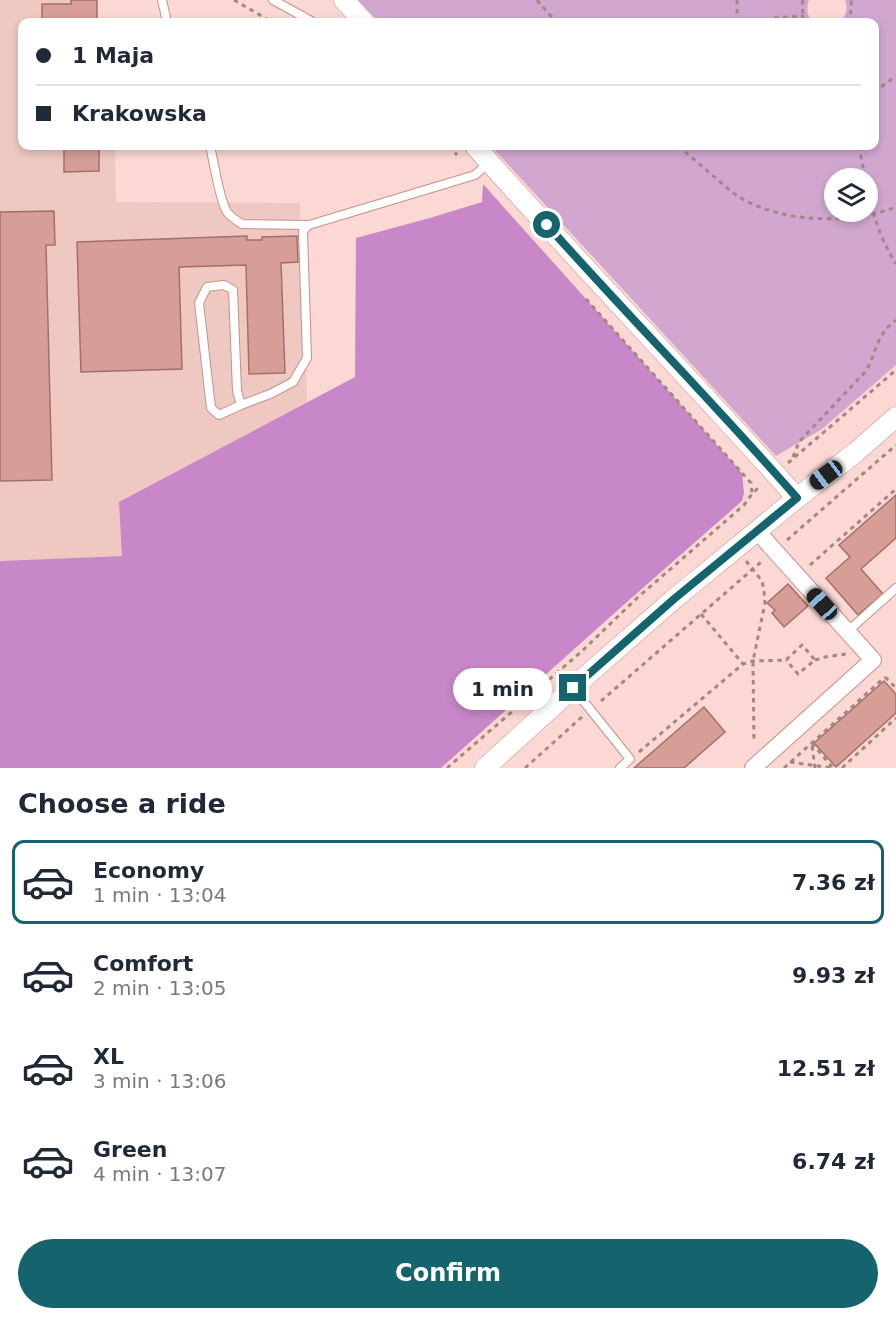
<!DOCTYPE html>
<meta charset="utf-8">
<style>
body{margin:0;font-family:"DejaVu Sans",sans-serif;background:#f2f2f3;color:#1f2937;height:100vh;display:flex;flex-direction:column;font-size:22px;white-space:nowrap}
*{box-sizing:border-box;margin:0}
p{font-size:20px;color:#747a83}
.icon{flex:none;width:33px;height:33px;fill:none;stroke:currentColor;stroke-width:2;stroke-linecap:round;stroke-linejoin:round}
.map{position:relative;height:768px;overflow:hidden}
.sheet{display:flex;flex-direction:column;background:#fff;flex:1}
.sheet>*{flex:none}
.guide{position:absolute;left:18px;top:18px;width:861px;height:132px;border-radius:12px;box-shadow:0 3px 9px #0003;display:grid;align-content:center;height:132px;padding:0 18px;background:#fff}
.buttons{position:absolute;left:824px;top:168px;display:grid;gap:12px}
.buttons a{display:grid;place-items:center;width:54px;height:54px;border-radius:50%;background:#fff;box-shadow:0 3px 9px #0003;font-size:30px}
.end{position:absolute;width:27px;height:27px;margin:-14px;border:8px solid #15636c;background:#fff;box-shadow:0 0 0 3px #fff}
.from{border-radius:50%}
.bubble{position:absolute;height:42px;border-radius:21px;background:#fff;box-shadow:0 3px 9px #0003;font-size:20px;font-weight:800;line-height:42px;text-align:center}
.car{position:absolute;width:18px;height:36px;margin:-18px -9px;border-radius:8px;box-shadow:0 0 4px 2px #0007;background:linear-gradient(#222 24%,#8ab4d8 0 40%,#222 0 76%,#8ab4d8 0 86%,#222 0)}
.guide b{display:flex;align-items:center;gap:21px;height:57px;font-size:22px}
.guide b+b{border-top:2px solid #e0e1e3}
.guide i{width:15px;height:15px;background:#1f2937}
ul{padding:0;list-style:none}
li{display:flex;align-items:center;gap:18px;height:84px;margin:0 12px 9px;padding:0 6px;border:3px solid transparent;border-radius:12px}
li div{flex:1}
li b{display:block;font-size:22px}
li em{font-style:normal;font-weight:800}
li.active{border-color:#15636c}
li>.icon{width:54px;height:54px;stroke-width:1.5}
h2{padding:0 18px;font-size:27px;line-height:72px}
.cta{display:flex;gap:12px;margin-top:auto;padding:12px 18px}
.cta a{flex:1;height:69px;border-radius:36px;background:#15636c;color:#fff;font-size:24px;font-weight:800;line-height:69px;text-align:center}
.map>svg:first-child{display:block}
</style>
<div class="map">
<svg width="896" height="768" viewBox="0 0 896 768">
<rect width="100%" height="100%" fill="#fbd8d3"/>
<path fill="#efc8c2" d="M0,0H98V22H22V146H115L116,202L300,203L307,403L120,502L123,556L0,561Z"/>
<g fill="#d1a7d0" fill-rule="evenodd">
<path d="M358,0H809C806,9 807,16 813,22H379Z"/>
<path d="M845,0H896V365L822,429L776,456L491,146H874V22H840C846,16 848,9 845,0ZM834,178H867V212H834Z"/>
</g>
<path fill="#c887c8" d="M483,184L742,473L744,493L742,501L628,601L441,768H0V561L122,556L119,502L355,377L356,238L430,218L482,202Z"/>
<g fill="#d69e97" stroke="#a37069" stroke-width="1.5">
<path d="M71,0H97V22H42V4H71Z"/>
<path d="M64,146H99V171L64,172Z"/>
<path d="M54,211L55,245H46L52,480L0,481V212Z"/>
<path d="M247,236V240H262V237L297,236L298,262L281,263L285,373L249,374L246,265L179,267L182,369L81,372L77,242Z"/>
<path d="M896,495V538L861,569L883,594L858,615L826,578L850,557L839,545Z"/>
<path d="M788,584L808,606L784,627L772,613L775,610L767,603Z"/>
<path d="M884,681L896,694V713L836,767L814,743Z"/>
<path d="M704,707L725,732L684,768H634Z"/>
</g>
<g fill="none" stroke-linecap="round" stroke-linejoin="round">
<defs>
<g id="service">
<path d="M162,0L167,22"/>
<path d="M273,0L313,22"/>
<path d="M210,146C214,162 219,199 227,212C231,217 237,221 242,224L309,225L475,175L489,162"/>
<path d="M241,405L219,415L211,408L199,303L207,287L224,285L233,290L237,391L241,405L270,394L293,382L307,358L303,231L309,225"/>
<path d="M847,632L896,588"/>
<path d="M573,688L630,759L620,768"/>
</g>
<path id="minor" d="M753,768L873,660L756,530"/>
<g id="tertiary">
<path d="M344,0L364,22"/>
<path d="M475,146C580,265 691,379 797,498"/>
<path d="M485,768L595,668L674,599L797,498L856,452L896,417"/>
</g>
</defs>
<use href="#service" stroke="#c7918a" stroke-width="10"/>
<use href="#minor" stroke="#c7918a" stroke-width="18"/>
<use href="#tertiary" stroke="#c7918a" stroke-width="21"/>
<g stroke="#a48783" stroke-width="3" stroke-dasharray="4.5 4.5" stroke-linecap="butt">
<path d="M234,0L272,22"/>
<path d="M537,0L556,22"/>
<path d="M737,0V22"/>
<path d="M803,0C801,9 803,15 807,22"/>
<path d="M766,22L774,18L804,16"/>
<path d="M846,22C851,15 852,9 851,0"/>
<path d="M874,92L896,76"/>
<path d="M449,146L457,155"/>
<path d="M678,146C691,157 704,168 717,179C724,185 731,192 739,197C782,223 849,225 896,207"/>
<path d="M859,146L865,178"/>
<path d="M867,186C873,216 880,238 896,264"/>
<path d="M586,299L751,483L752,493"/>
<path d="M793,457L799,442L866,371C877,351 876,335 896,320"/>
<path d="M788,463L896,370"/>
<path d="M787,540L896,445"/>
<path d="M746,561L762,581L764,591L765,603L753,661L754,743"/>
<path d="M810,565L896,489"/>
<path d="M701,614L743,664"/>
<path d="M815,660L825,657L846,654"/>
<path d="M885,677L896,688"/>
<path d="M601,701L761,562"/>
<path d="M812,743L832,767"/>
<path d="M812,746L815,768"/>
<path d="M639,752L743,664L753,661L786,660L802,645L815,660L798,674L786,660"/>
<path d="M790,762L832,768"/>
<path d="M447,768L581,652L636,599L744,505L752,494L760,486"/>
<path d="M525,768L582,717"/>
<path d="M784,768L885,677"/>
<path d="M842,768L896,718"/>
</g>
<use href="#service" stroke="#fff" stroke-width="8"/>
<use href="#minor" stroke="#fff" stroke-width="16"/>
<use href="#tertiary" stroke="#fff" stroke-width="20"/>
</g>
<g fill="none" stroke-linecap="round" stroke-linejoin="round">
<path stroke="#15636c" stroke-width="8" d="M547,225C629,317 716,405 797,498L674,599L573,688"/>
</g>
</svg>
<div class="buttons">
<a><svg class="icon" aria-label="layers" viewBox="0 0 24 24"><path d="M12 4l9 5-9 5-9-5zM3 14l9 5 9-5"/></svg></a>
</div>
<i class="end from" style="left:547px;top:225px"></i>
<i class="end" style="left:573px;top:688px"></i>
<div class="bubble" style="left:453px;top:668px;width:99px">1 min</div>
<i class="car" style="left:826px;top:475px;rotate:233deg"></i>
<i class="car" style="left:822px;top:604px;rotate:318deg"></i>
<div class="guide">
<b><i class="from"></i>1 Maja</b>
<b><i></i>Krakowska</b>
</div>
</div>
<section class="sheet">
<h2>Choose a ride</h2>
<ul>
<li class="active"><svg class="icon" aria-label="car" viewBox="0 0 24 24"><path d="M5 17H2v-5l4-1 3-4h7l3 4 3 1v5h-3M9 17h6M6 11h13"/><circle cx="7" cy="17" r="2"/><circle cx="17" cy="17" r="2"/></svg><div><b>Economy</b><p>1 min · 13:04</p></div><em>7.36 zł</em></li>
<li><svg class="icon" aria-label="car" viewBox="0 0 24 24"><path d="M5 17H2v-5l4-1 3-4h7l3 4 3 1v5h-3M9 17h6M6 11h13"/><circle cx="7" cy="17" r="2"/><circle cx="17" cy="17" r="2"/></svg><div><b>Comfort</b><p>2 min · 13:05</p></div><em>9.93 zł</em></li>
<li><svg class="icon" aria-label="car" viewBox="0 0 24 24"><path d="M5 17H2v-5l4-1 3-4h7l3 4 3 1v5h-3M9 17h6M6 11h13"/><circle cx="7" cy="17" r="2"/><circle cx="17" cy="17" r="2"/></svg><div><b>XL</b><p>3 min · 13:06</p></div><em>12.51 zł</em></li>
<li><svg class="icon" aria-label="car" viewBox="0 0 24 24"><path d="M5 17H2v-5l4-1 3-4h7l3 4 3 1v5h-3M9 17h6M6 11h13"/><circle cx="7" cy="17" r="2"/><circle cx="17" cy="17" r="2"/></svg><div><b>Green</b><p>4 min · 13:07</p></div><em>6.74 zł</em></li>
</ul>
<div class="cta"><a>Confirm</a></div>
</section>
